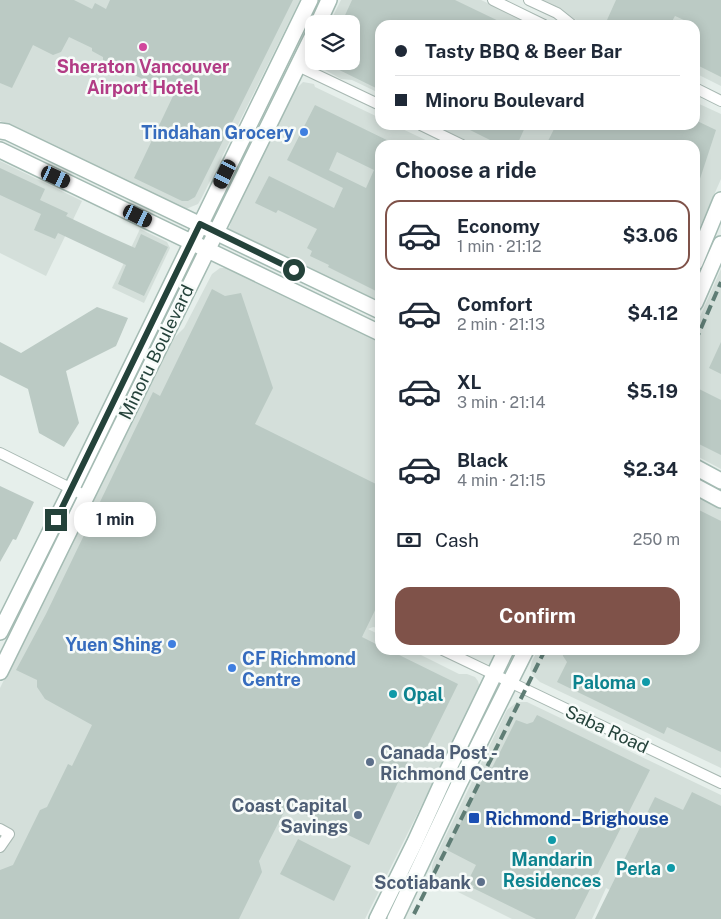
<!DOCTYPE html>
<meta charset="utf-8">
<style>
body{margin:0;font-family:"Public Sans",sans-serif;background:#f6f6f7;color:#1f2937;height:100vh;display:flex;flex-direction:column;font-size:19px;white-space:nowrap}
*{box-sizing:border-box;margin:0}
p{font-size:16px;color:#747a83}
.icon{flex:none;width:28px;height:28px;fill:none;stroke:currentColor;stroke-width:2;stroke-linecap:round;stroke-linejoin:round}
.map{position:relative;flex:1;overflow:hidden}
.side{position:absolute;left:375px;top:140px;width:325px;height:515px;display:flex;flex-direction:column;background:#fff;border-radius:15px;box-shadow:0 2px 12px #0003}
.side>*{flex:none}
.banner{position:absolute;left:375px;top:20px;width:325px;height:110px;border-radius:15px;box-shadow:0 2px 12px #0003;display:grid;align-content:center;height:110px;padding:0 20px;background:#fff}
.controls{position:absolute;left:305px;top:15px;display:grid;gap:10px}
.controls a{display:grid;place-items:center;width:55px;height:55px;border-radius:10px;background:#fff;box-shadow:0 2px 12px #0003;font-size:25px}
.end{position:absolute;width:22px;height:22px;margin:-11px;border:6px solid #24423a;background:#fff;box-shadow:0 0 0 2px #fff}
.from{border-radius:50%}
.bubble{position:absolute;height:35px;border-radius:15px;background:#fff;box-shadow:0 2px 12px #0003;font-size:16px;font-weight:700;line-height:35px;text-align:center}
.car{position:absolute;width:15px;height:30px;margin:-15px -8px;border-radius:6px;box-shadow:0 0 4px 1px #0007;background:linear-gradient(#222 24%,#8ab4d8 0 40%,#222 0 76%,#8ab4d8 0 86%,#222 0)}
.banner b{display:flex;align-items:center;gap:18px;height:48px;font-size:19px}
.banner b+b{border-top:1px solid #e0e1e3}
.banner i{width:12px;height:12px;background:#1f2937}
ul{padding:0;list-style:none}
li{display:flex;align-items:center;gap:15px;height:70px;margin:0 10px 8px;padding:0 10px;border:2px solid transparent;border-radius:15px}
li div{flex:1}
li b{display:block;font-size:19px}
li em{font-style:normal;font-weight:700}
li.active{border-color:#7f5249}
li>.icon{width:45px;height:45px;stroke-width:1.5}
h2{padding:0 20px;font-size:22px;line-height:60px}
.pay{display:flex;align-items:center;gap:12px;height:55px;padding:0 20px;font-size:19px}
.pay p{margin-inline-start:auto}
.primary-button{display:flex;gap:10px;margin-top:auto;padding:10px 20px}
.primary-button a{flex:1;height:58px;border-radius:15px;background:#7f5249;color:#fff;font-size:20px;font-weight:700;line-height:58px;text-align:center}
.map>svg:first-child{display:block}
</style>
<div class="map">
<svg width="721" height="919" viewBox="0 0 721 919">
<rect width="100%" height="100%" fill="#e6efeb"/>
<g fill="#d4dfda">
<path d="M0,0H300L201,199L198,204L186,209L180,207L0,121Z"/>
<path d="M341,0H481L534,25H380V95L377,92L352,80L341,79L325,70L317,61H351V24H329Z"/>
<path d="M535,0H721V86L695,73V25H587Z"/>
<path d="M303,82L314,84L315,87L380,118V125H394L436,145H380V302L229,229L232,218L296,89Z"/>
<path d="M695,102L721,114V179L695,238V145H476L434,125H695Z"/>
<path d="M0,161L82,201L46,276L0,253Z"/>
<path d="M140,229L167,242L170,248L144,303L112,288Z"/>
<path d="M220,268H232L380,340V628L373,627L368,629L380,635V650H411L459,674H467L475,677L478,681L480,688L365,919H0V688L83,519L87,516L104,477L173,339L184,328L212,274Z"/>
<path d="M721,269V469L695,455V328Z"/>
<path d="M695,493L721,506V768L540,682L533,675L530,669L532,661L538,650H695Z"/>
<path d="M517,702H527L721,795V919H668L606,888L592,919H512L438,882L432,873V866L434,860L507,710Z"/>
</g>
<g fill="#bbcac4" fill-rule="evenodd">
<path d="M0,0H74L92,9L95,3L106,9L110,0H293L195,197L188,201H182L134,178L174,94L103,60V57L92,51V48L69,37L61,52L53,55L33,45L12,88L0,83Z"/>
<path d="M352,0H455L507,25H380V90L321,61H351V24H341Z"/>
<path d="M616,0H721V77L695,64V25L675,16L670,25H617L607,20Z"/>
<path d="M315,105L397,145H380V293L328,267L329,265L310,256L312,251L307,248L317,229L278,210L276,213L255,203L269,176L334,208L343,188L287,160ZM337,152L374,170L366,188L329,170Z"/>
<path d="M695,120L716,130L697,188H695V145H546L556,125H695Z"/>
<path d="M460,125H526L517,145H500Z"/>
<path d="M0,168L45,189L40,200L68,213L66,216L106,235L135,248L141,234L168,247L144,296L118,284L126,265L58,233L55,239L34,230L41,214L0,195Z"/>
<path d="M212,289L225,296L241,293L273,388L255,424L380,486V600L362,637L380,646V650H389L458,684L424,753L414,748L369,845L287,806L259,861L262,872L239,919H0V870L13,865L40,810L47,807L68,764L72,766L92,725L45,699L37,687V680L16,670L46,614L153,392L160,396Z"/>
<path d="M97,307L128,318L116,346L66,371L79,423L64,447L39,433L28,389L0,375V342L21,353Z"/>
<path d="M721,342V374L709,368Z"/>
<path d="M695,387L721,400V455L695,442Z"/>
<path d="M0,486L34,502L16,540L13,539L0,562Z"/>
<path d="M695,508L721,521V752L667,727L664,734L557,682L567,662L563,656L562,650H695Z"/>
<path d="M537,715L650,770L575,919H536L473,888L474,886L467,883L476,865L447,850L489,766L492,768L516,720L527,724L533,722Z"/>
<path d="M692,792L721,806V919H595L655,797L683,810Z"/>
<path d="M298,839L351,866L334,901L280,874Z"/>
</g>
<g fill="none" stroke-linecap="round" stroke-linejoin="round">
<defs>
<g id="street">
<path d="M493,0L544,25"/>
<path d="M529,0L557,13L572,25"/>
<path d="M298,66L380,105"/>
<path d="M695,88L721,101"/>
<path d="M421,125L462,145"/>
<path d="M0,453L86,496"/>
<path d="M443,650L721,783"/>
<path d="M0,829L9,834L0,847"/>
</g>
<g id="secondary">
<path d="M318,24L329,0"/>
<path d="M0,131L7,132L380,311"/>
<path d="M0,150L380,333"/>
<path d="M695,263L721,200"/>
<path d="M695,303L721,244"/>
<path d="M695,467L721,481"/>
<path d="M695,486L721,500"/>
<path d="M0,632L72,488L310,0"/>
<path d="M0,672L314,33"/>
<path d="M377,919L415,842L445,776L506,650"/>
<path d="M395,919L459,784L526,650"/>
</g>
</defs>
<use href="#street" stroke="#a8b8b2" stroke-width="12"/>
<use href="#secondary" stroke="#a4bbb3" stroke-width="18"/>
<use href="#street" stroke="#fff" stroke-width="10"/>
<use href="#secondary" stroke="#fff" stroke-width="15"/>
<g stroke="#5f7d75" stroke-width="4" stroke-dasharray="10 5" stroke-linecap="butt">
<path d="M695,342L721,282"/>
<path d="M414,914L545,650"/>
</g>
</g>
<g fill="none" stroke-linecap="round" stroke-linejoin="round">
<path stroke="#24423a" stroke-width="6" d="M56,520L200,224L294,270"/>
</g>
<circle fill="#d1479c" stroke="#f7fbf9" stroke-width="2" cx="143" cy="47" r="5"/>
<g fill="#3f7fe0" stroke="#f7fbf9" stroke-width="2">
<circle cx="304" cy="132" r="5"/>
<circle cx="172" cy="644" r="5"/>
<circle cx="232" cy="668" r="5"/>
</g>
<g fill="#0f9aa8" stroke="#f7fbf9" stroke-width="2">
<circle cx="646" cy="682" r="5"/>
<circle cx="393" cy="694" r="5"/>
<circle cx="552" cy="840" r="5"/>
<circle cx="671" cy="868" r="5"/>
</g>
<g fill="#5c6f8a" stroke="#f7fbf9" stroke-width="2">
<circle cx="370" cy="762" r="5"/>
<circle cx="358" cy="815" r="5"/>
<circle cx="481" cy="882" r="5"/>
</g>
<rect fill="#1a4fb4" stroke="#f7fbf9" stroke-width="2" x="468" y="812" width="12" height="12" rx="2.5"/>
<g text-anchor="middle" dominant-baseline="central" stroke-width="5" stroke-linejoin="round" paint-order="stroke">
<g font-size="18" font-weight="bold" fill="#b23c85" stroke="#f7fbf9">
<text x="143" y="66">Sheraton Vancouver<tspan x="143" dy="21">Airport Hotel</tspan></text>
</g>
<g font-size="18" font-weight="bold" fill="#366cbe" stroke="#f7fbf9" text-anchor="end">
<text x="294" y="132">Tindahan Grocery</text>
<text x="162" y="644">Yuen Shing</text>
<text x="242" y="658" text-anchor="start">CF Richmond<tspan x="242" dy="21">Centre</tspan></text>
</g>
<g font-size="18" fill="#24423a" stroke="#f7fbf9">
<text transform="translate(156 352) rotate(-64)">Minoru Boulevard</text>
<text transform="translate(607 729) rotate(25)">Saba Road</text>
</g>
<g font-size="18" font-weight="bold" fill="#0d838f" stroke="#f7fbf9" text-anchor="end">
<text x="636" y="682">Paloma</text>
<text x="403" y="694" text-anchor="start">Opal</text>
<text x="552" y="859" text-anchor="middle">Mandarin<tspan x="552" dy="21">Residences</tspan></text>
<text x="661" y="868">Perla</text>
</g>
<g font-size="18" font-weight="bold" fill="#4e5e75" stroke="#f7fbf9" text-anchor="end">
<text x="380" y="752" text-anchor="start">Canada Post -<tspan x="380" dy="21">Richmond Centre</tspan></text>
<text x="348" y="805">Coast Capital<tspan x="348" dy="21">Savings</tspan></text>
<text x="471" y="882">Scotiabank</text>
</g>
<g font-size="18" font-weight="bold" fill="#164399" stroke="#f7fbf9" text-anchor="start">
<text x="485" y="818">Richmond–Brighouse</text>
</g>
</g>
</svg>
<div class="controls">
<a><svg class="icon" aria-label="layers" viewBox="0 0 24 24"><path d="M12 4l9 5-9 5-9-5zM3 14l9 5 9-5"/></svg></a>
</div>
<i class="end from" style="left:294px;top:270px"></i>
<i class="end" style="left:56px;top:520px"></i>
<div class="bubble" style="left:74px;top:502px;width:82px">1 min</div>
<i class="car" style="left:225px;top:174px;rotate:206deg"></i>
<i class="car" style="left:56px;top:177px;rotate:115deg"></i>
<i class="car" style="left:138px;top:216px;rotate:116deg"></i>
<div class="banner">
<b><i class="from"></i>Tasty BBQ &amp; Beer Bar</b>
<b><i></i>Minoru Boulevard</b>
</div>
<section class="side">
<h2>Choose a ride</h2>
<ul>
<li class="active"><svg class="icon" aria-label="car" viewBox="0 0 24 24"><path d="M5 17H2v-5l4-1 3-4h7l3 4 3 1v5h-3M9 17h6M6 11h13"/><circle cx="7" cy="17" r="2"/><circle cx="17" cy="17" r="2"/></svg><div><b>Economy</b><p>1 min · 21:12</p></div><em>$3.06</em></li>
<li><svg class="icon" aria-label="car" viewBox="0 0 24 24"><path d="M5 17H2v-5l4-1 3-4h7l3 4 3 1v5h-3M9 17h6M6 11h13"/><circle cx="7" cy="17" r="2"/><circle cx="17" cy="17" r="2"/></svg><div><b>Comfort</b><p>2 min · 21:13</p></div><em>$4.12</em></li>
<li><svg class="icon" aria-label="car" viewBox="0 0 24 24"><path d="M5 17H2v-5l4-1 3-4h7l3 4 3 1v5h-3M9 17h6M6 11h13"/><circle cx="7" cy="17" r="2"/><circle cx="17" cy="17" r="2"/></svg><div><b>XL</b><p>3 min · 21:14</p></div><em>$5.19</em></li>
<li><svg class="icon" aria-label="car" viewBox="0 0 24 24"><path d="M5 17H2v-5l4-1 3-4h7l3 4 3 1v5h-3M9 17h6M6 11h13"/><circle cx="7" cy="17" r="2"/><circle cx="17" cy="17" r="2"/></svg><div><b>Black</b><p>4 min · 21:15</p></div><em>$2.34</em></li>
</ul>
<div class="pay"><svg class="icon" aria-label="cash" viewBox="0 0 24 24"><path d="M3 7h18v10H3z"/><circle cx="12" cy="12" r="2"/></svg>Cash<p>250 m</p></div>
<div class="primary-button"><a>Confirm</a></div>
</section>
</div>
